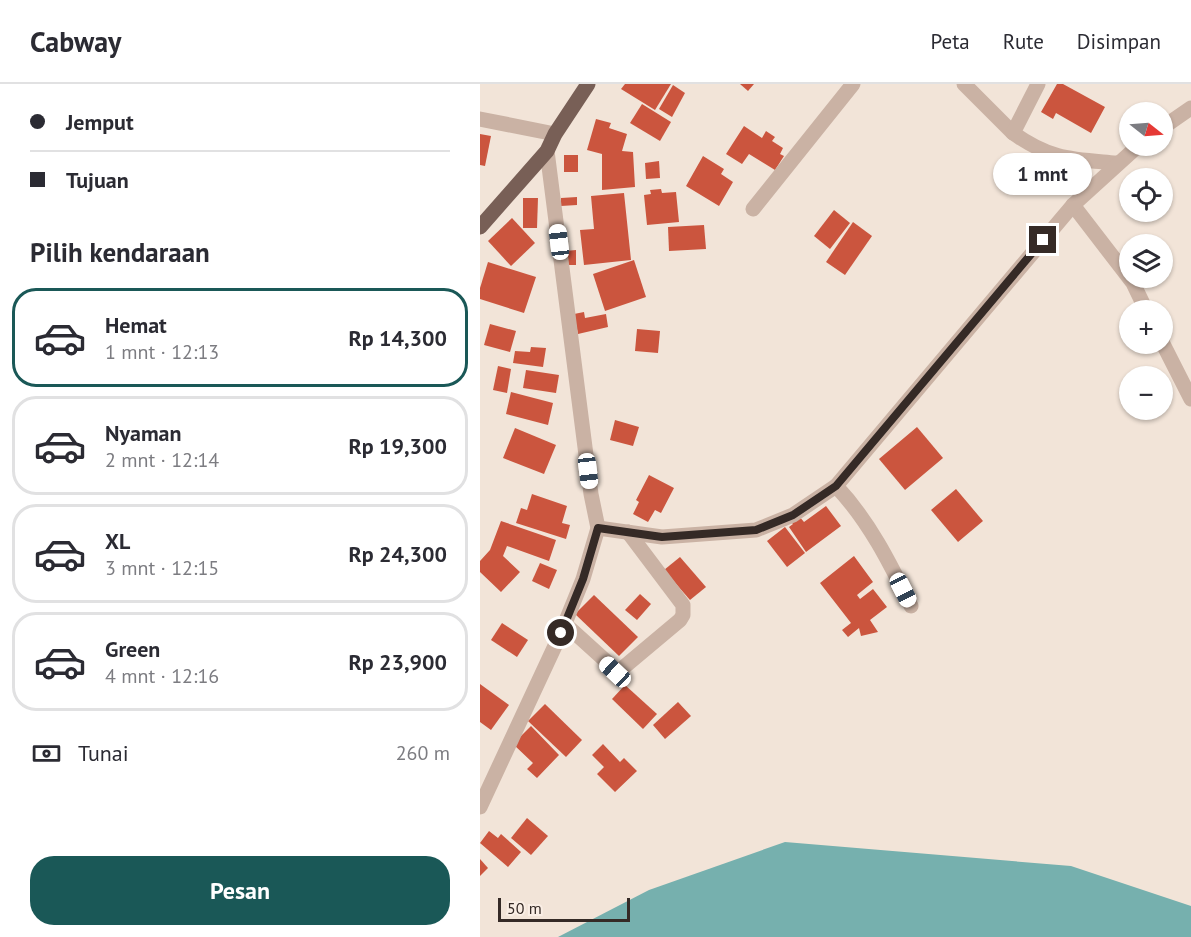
<!DOCTYPE html>
<html lang="id">
<meta charset="utf-8">
<style>
body{margin:0;font-family:"PT Sans",sans-serif;background:#f7f7f7;color:#2b2b33;height:100vh;display:flex;flex-direction:column;font-size:22px;white-space:nowrap}
*{box-sizing:border-box;margin:0}
p{font-size:20px;color:#7c7c81}
.icon{flex:none;width:33px;height:33px;fill:none;stroke:currentColor;stroke-width:2;stroke-linecap:round;stroke-linejoin:round}
.map{position:relative;flex:1;overflow:hidden}
.drawer{display:flex;flex-direction:column;background:#fff;width:480px}
.drawer>*{flex:none}
.banner{display:grid;align-content:center;height:132px;padding:0 30px;background:#fff}
.needle{width:39px;rotate:107deg}
.controls{position:absolute;left:639px;top:18px;display:grid;gap:12px}
.controls a{display:grid;place-items:center;width:54px;height:54px;border-radius:50%;background:#fff;box-shadow:0 2px 4px #0004;font-size:30px}
.scale{position:absolute;left:18px;bottom:15px;width:132px;box-sizing:border-box;padding-left:6px;border:3px solid #352a26;border-top:0;font-size:16px;line-height:21px;white-space:nowrap;color:#352a26;-webkit-text-stroke:4px #faeee5;paint-order:stroke}
.end{position:absolute;width:27px;height:27px;margin:-14px;border:8px solid #352a26;background:#fff;box-shadow:0 0 0 3px #fff}
.from{border-radius:50%}
.bubble{position:absolute;height:42px;border-radius:21px;background:#fff;box-shadow:0 2px 4px #0004;font-size:20px;font-weight:700;line-height:42px;text-align:center}
.car{position:absolute;width:18px;height:36px;margin:-18px -9px;border-radius:8px;box-shadow:0 0 4px 2px #0007;background:linear-gradient(#fff 24%,#345 0 40%,#fff 0 76%,#345 0 86%,#fff 0)}
.banner b{display:flex;align-items:center;gap:21px;height:57px;font-size:22px}
.banner b+b{border-top:2px solid #e1e1e2}
.banner i{width:15px;height:15px;background:#2b2b33}
ul{padding:0;list-style:none}
li{display:flex;align-items:center;gap:18px;height:99px;margin:0 12px 9px;padding:0 18px;border:3px solid #e1e1e2;border-radius:24px}
li div{flex:1}
li b{display:block;font-size:22px}
li em{font-style:normal;font-weight:700}
li.on{border-color:#1a5857}
li>.icon{width:54px;height:54px;stroke-width:1.5}
h2{padding:0 30px;font-size:27px;line-height:72px}
.pay{display:flex;align-items:center;gap:15px;height:66px;padding:0 30px;font-size:22px}
.pay p{margin-inline-start:auto}
.primary-button{display:flex;gap:12px;margin-top:auto;padding:12px 30px}
.primary-button a{flex:1;height:69px;border-radius:24px;background:#1a5857;color:#fff;font-size:24px;font-weight:700;line-height:69px;text-align:center}
header{display:flex;align-items:center;gap:36px;box-sizing:border-box;height:84px;padding:0 30px;background:#fff;border-bottom:2px solid #e1e1e2}
header strong{font-size:28px}
nav{display:flex;gap:33px;margin-inline-start:auto;font-size:21px}
main{display:flex;flex:1;min-height:0}
.map>svg:first-child{display:block}
</style>
<header>
<strong>Cabway</strong>
<nav><a>Peta</a><a>Rute</a><a>Disimpan</a></nav>
</header>
<main>
<section class="drawer">
<div class="banner">
<b><i class="from"></i>Jemput</b>
<b><i></i>Tujuan</b>
</div>
<h2>Pilih kendaraan</h2>
<ul>
<li class="on"><svg class="icon" aria-label="car" viewBox="0 0 24 24"><path d="M5 17H2v-5l4-1 3-4h7l3 4 3 1v5h-3M9 17h6M6 11h13"/><circle cx="7" cy="17" r="2"/><circle cx="17" cy="17" r="2"/></svg><div><b>Hemat</b><p>1 mnt · 12:13</p></div><em>Rp 14,300</em></li>
<li><svg class="icon" aria-label="car" viewBox="0 0 24 24"><path d="M5 17H2v-5l4-1 3-4h7l3 4 3 1v5h-3M9 17h6M6 11h13"/><circle cx="7" cy="17" r="2"/><circle cx="17" cy="17" r="2"/></svg><div><b>Nyaman</b><p>2 mnt · 12:14</p></div><em>Rp 19,300</em></li>
<li><svg class="icon" aria-label="car" viewBox="0 0 24 24"><path d="M5 17H2v-5l4-1 3-4h7l3 4 3 1v5h-3M9 17h6M6 11h13"/><circle cx="7" cy="17" r="2"/><circle cx="17" cy="17" r="2"/></svg><div><b>XL</b><p>3 mnt · 12:15</p></div><em>Rp 24,300</em></li>
<li><svg class="icon" aria-label="car" viewBox="0 0 24 24"><path d="M5 17H2v-5l4-1 3-4h7l3 4 3 1v5h-3M9 17h6M6 11h13"/><circle cx="7" cy="17" r="2"/><circle cx="17" cy="17" r="2"/></svg><div><b>Green</b><p>4 mnt · 12:16</p></div><em>Rp 23,900</em></li>
</ul>
<div class="pay"><svg class="icon" aria-label="cash" viewBox="0 0 24 24"><path d="M3 7h18v10H3z"/><circle cx="12" cy="12" r="2"/></svg>Tunai<p>260 m</p></div>
<div class="primary-button"><a>Pesan</a></div>
</section>
<div class="map">
<svg width="711" height="853" viewBox="0 0 711 853">
<rect width="100%" height="100%" fill="#f2e4d8"/>
<path fill="#76b0ae" d="M305,758L591,782L711,822V853H78L169,806Z"/>
<g fill="#cb553e">
<path d="M145,0H191L175,26L141,5Z"/>
<path d="M260,0H274L268,7Z"/>
<path d="M577,0H583L625,23L611,49L576,29L573,35L561,28Z"/>
<path d="M193,1L205,9L192,33L179,25Z"/>
<path d="M162,20L191,38L180,57L150,39Z"/>
<path d="M116,35L131,39L129,44L147,50L142,67L153,68L155,103L122,106V70L107,66Z"/>
<path d="M264,42L282,54L286,47L295,53L292,57L303,64L300,70L304,72L295,86L269,70L262,80L246,70Z"/>
<path d="M0,50L11,52L5,82L0,81Z"/>
<rect x="84" y="71" width="14" height="17"/>
<path d="M223,72L244,85L241,90L253,98L239,122L206,102Z"/>
<path d="M179,77L180,94L166,95L165,79Z"/>
<path d="M181,105L182,109L196,108L199,138L167,141L164,111L171,110L170,106Z"/>
<path d="M144,109L151,176L104,181L100,146L114,145L111,112Z"/>
<path d="M97,113V121L81,122V114Z"/>
<path d="M43,114H58L57,144H43Z"/>
<path d="M354,126L370,139L350,165L334,152Z"/>
<path d="M32,134L55,159L31,182L8,157Z"/>
<path d="M373,138L392,152L365,191L346,178Z"/>
<path d="M224,141L226,165L189,167L188,143Z"/>
<path d="M96,166V181H86L85,167Z"/>
<path d="M154,176L166,213L125,227L113,190Z"/>
<path d="M8,178L56,193L44,229L0,215V204Z"/>
<path d="M104,228L105,234L126,230L128,243L98,250L94,230Z"/>
<path d="M10,240L36,247L30,268L4,261Z"/>
<path d="M157,245L180,247L178,269L155,267Z"/>
<path d="M51,263L66,264L63,283L33,279L35,267L50,268Z"/>
<path d="M18,282L31,285L27,309L13,306Z"/>
<path d="M46,286L79,291L76,309L43,304Z"/>
<path d="M31,308L73,319L68,341L26,330Z"/>
<path d="M135,336L159,343L153,362L130,356Z"/>
<path d="M437,343L463,374L425,406L399,375Z"/>
<path d="M35,344L76,361L64,390L23,374Z"/>
<path d="M169,391L194,404L181,429L175,426L168,438L153,430L159,418L156,416Z"/>
<path d="M476,405L503,437L478,458L451,426Z"/>
<path d="M52,410L87,422L82,439L90,441L86,455L36,439L41,424L47,426Z"/>
<path d="M346,422L361,442L326,468L309,443L313,440L311,438L319,432L324,438Z"/>
<path d="M21,437L76,456L69,477L27,462L23,472L40,488L21,508L0,488V477L10,466Z"/>
<path d="M305,443L325,469L307,483L287,457Z"/>
<path d="M374,472L393,498L377,511L380,515L393,505L407,523L390,536L398,548L381,552L379,544L368,553L362,546L371,539L340,499Z"/>
<path d="M200,473L226,503L210,516L184,486Z"/>
<path d="M60,479L77,486L69,505L52,497Z"/>
<path d="M160,510L171,520L157,536L145,526Z"/>
<path d="M114,511L158,553L139,572L95,530Z"/>
<path d="M22,539L48,556L37,573L11,556Z"/>
<path d="M0,600L29,621L11,646L0,638Z"/>
<path d="M145,601L177,630L163,645L132,615Z"/>
<path d="M198,618L211,632L185,655L173,641Z"/>
<path d="M65,620L102,656L86,673L48,637Z"/>
<path d="M51,642L79,671L57,694L47,685L53,679L33,660Z"/>
<path d="M123,660L140,678L144,674L157,687L135,708L117,690L124,683L112,671Z"/>
<path d="M47,734L68,752L51,771L31,754Z"/>
<path d="M9,747L18,754L21,750L41,768L28,783L0,759Z"/>
<path d="M0,775L8,784L0,792Z"/>
</g>
<g fill="none" stroke-linecap="round" stroke-linejoin="round">
<g stroke="#cab2a4" stroke-width="15">
<path d="M484,0L533,49"/>
<path d="M558,0L533,49C571,76 592,75 636,79"/>
<path d="M0,35L75,50"/>
<path d="M682,44L711,24"/>
<path d="M593,121L653,199L666,226"/>
<path d="M273,125L373,0"/>
<path d="M682,258L711,315"/>
<path d="M356,402C389,437 410,479 431,522"/>
<path d="M118,444L182,453L276,446L313,431L356,402L593,121L658,62"/>
<path d="M85,540L138,588L200,536L203,531V521L148,448"/>
<path d="M0,723L81,549L103,495L118,444L111,410L67,67"/>
</g>
<path stroke="#785f56" stroke-width="15" d="M0,143L67,67L75,50L108,0"/>
</g>
<g fill="none" stroke-linecap="round" stroke-linejoin="round">
<path stroke="#352a26" stroke-width="8" d="M81,549L103,495L118,444L182,453L276,446L313,431L356,402L563,156"/>
</g>
</svg>
<div class="controls">
<a><svg class="needle" viewBox="-14 -14 28 28"><path d="M0-13l5 13h-10z" fill="#e53935"/><path d="M0 13l5-13h-10z" fill="#7c7c81"/></svg></a>
<a><svg class="icon" aria-label="locate" viewBox="0 0 24 24"><circle cx="12" cy="12" r="6"/><path d="M12 2v4M12 18v4M2 12h4M18 12h4"/></svg></a>
<a><svg class="icon" aria-label="layers" viewBox="0 0 24 24"><path d="M12 4l9 5-9 5-9-5zM3 14l9 5 9-5"/></svg></a>
<a>+</a>
<a>−</a>
</div>
<div class="scale">50 m</div>
<i class="end from" style="left:81px;top:549px"></i>
<i class="end" style="left:563px;top:156px"></i>
<div class="bubble" style="left:513px;top:69px;width:99px">1 mnt</div>
<i class="car" style="left:79px;top:158px;rotate:353deg"></i>
<i class="car" style="left:108px;top:387px;rotate:173deg"></i>
<i class="car" style="left:423px;top:506px;rotate:153deg"></i>
<i class="car" style="left:135px;top:588px;rotate:313deg"></i>
</div>
</main>
